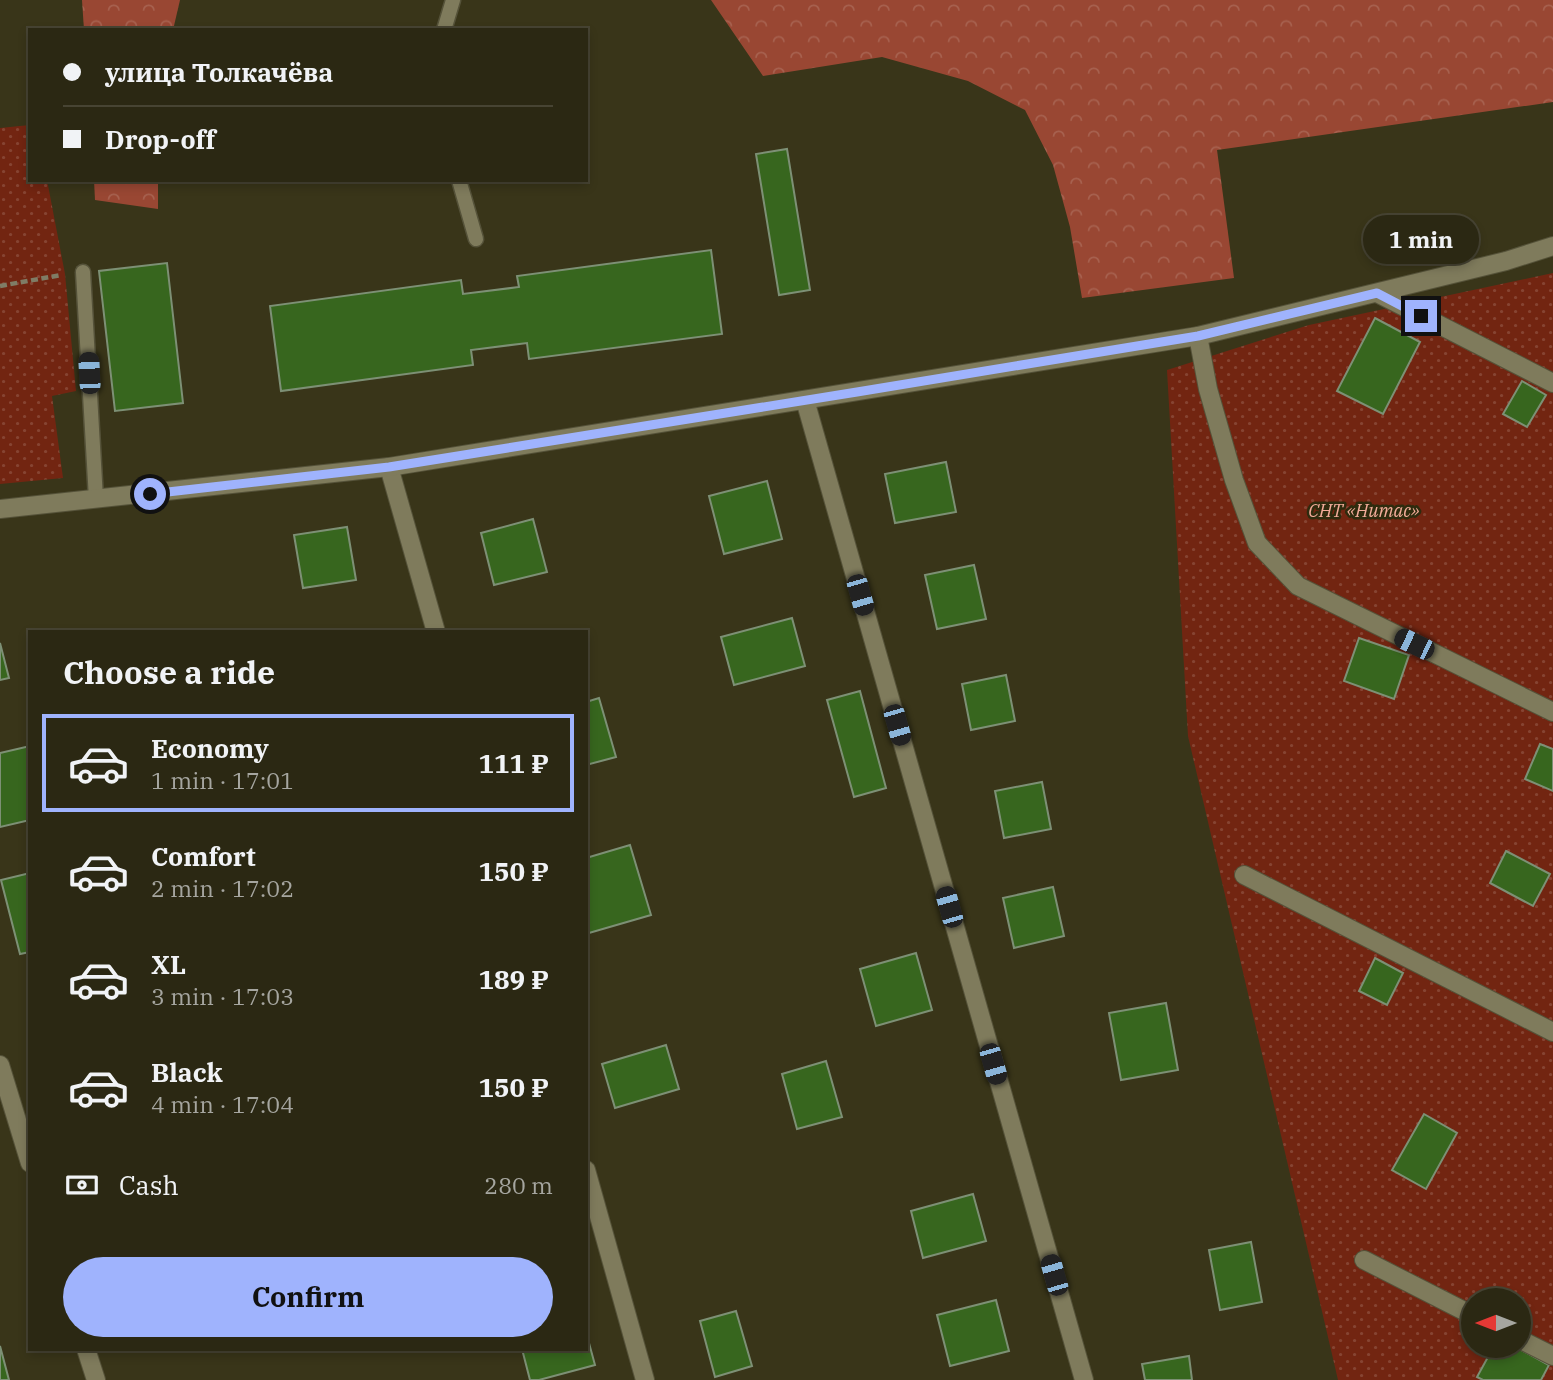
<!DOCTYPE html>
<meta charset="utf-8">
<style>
body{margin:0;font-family:"IBM Plex Serif",serif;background:#33301c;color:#f1f3f6;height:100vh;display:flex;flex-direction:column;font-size:26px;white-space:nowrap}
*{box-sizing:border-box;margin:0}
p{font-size:23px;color:#a6a6a0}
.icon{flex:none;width:38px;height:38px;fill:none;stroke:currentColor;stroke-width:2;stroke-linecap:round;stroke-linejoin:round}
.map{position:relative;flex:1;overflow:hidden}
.sheet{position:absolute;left:28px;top:630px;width:560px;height:721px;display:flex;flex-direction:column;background:#2b2813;border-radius:0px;box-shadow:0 4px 10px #0003,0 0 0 2px #474433}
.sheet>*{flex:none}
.top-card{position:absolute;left:28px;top:28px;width:560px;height:154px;border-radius:0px;box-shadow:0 4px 10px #0003,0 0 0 2px #474433;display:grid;align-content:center;height:154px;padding:0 35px;background:#2b2813}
.needle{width:46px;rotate:270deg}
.controls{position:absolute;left:1461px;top:1288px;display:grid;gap:14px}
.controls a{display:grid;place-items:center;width:70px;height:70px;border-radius:50%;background:#2b2813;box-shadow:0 4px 10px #0003,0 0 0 2px #474433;font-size:35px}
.end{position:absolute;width:32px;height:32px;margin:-16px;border:9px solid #9fb3fd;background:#111;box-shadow:0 0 0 4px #111}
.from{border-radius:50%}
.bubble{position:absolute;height:49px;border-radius:24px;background:#2b2813;box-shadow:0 4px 10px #0003,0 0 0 2px #474433;font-size:23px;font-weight:800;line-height:49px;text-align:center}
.car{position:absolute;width:21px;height:42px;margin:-21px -10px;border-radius:9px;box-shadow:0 0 5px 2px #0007;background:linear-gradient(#222 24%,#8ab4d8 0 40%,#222 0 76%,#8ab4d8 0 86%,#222 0)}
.top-card b{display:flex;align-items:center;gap:24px;height:66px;font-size:26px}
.top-card b+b{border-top:2px solid #474433}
.top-card i{width:18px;height:18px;background:#f1f3f6}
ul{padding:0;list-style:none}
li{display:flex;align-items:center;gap:21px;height:98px;margin:0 14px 10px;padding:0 21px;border:4px solid transparent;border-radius:0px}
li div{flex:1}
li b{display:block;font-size:26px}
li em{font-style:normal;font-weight:800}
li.active{border-color:#9fb3fd}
li>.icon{width:63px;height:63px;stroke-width:1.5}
h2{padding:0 35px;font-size:32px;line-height:84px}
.pay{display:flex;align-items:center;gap:18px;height:77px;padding:0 35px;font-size:26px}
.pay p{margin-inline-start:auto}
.cta{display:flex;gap:14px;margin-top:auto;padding:14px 35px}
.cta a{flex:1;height:80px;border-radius:42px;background:#9fb3fd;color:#111;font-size:28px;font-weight:800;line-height:80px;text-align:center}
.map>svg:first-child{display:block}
</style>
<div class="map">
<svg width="1553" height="1380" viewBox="0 0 1553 1380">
<defs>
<pattern id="forest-crowns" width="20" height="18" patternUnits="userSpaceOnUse" patternTransform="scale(1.75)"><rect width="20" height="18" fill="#994733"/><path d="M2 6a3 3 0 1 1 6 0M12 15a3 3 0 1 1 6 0" fill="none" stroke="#a7614f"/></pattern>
<pattern id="park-dots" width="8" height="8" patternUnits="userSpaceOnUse" patternTransform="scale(1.75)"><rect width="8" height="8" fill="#722511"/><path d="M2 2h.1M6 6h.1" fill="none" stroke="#864432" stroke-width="1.8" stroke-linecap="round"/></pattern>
</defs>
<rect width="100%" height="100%" fill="#393519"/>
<g fill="url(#forest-crowns)">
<path d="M82,0H180L173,30H84Z"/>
<path d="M711,0H1553V102L1217,150L1234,278L1082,298L1070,227L1053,165L1025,110L968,81L882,57L763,76Z"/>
<path d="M94,180H158V209L95,200Z"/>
</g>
<g fill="url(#park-dots)" fill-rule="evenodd">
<path d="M30,125V180H47L65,274L76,391L52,396L63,478L0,484V128Z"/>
<path d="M1553,273V1380H1338L1188,736L1167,370L1309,325ZM1474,1300H1519V1346H1474Z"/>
</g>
<g fill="#37661e" stroke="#7d9075" stroke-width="2">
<path d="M787,149L810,290L779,295L756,154Z"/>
<path d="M711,250L722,334L529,359L527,343L471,350L473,365L281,391L270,306L461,280L463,294L519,287L517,276Z"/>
<path d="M167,263L183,403L115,411L99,271Z"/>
<path d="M1375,318L1420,342L1383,414L1337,391Z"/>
<path d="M1522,381L1546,395L1527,427L1503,414Z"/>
<path d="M946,462L956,512L895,523L885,474Z"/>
<path d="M767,481L782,539L724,554L709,496Z"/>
<path d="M533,519L547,572L494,585L481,533Z"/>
<path d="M347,527L356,580L303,588L294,535Z"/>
<path d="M974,565L986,619L937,629L925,575Z"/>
<path d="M792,618L805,666L734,685L721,637Z"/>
<path d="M1359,638L1409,655L1394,699L1344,681Z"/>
<path d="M0,643L9,678L0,680Z"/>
<path d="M1006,675L1015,721L971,730L962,684Z"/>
<path d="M860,691L886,788L854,797L827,700Z"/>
<path d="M599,698L616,757L586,765V702Z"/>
<path d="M1540,744L1553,749V791L1525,779Z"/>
<path d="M30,746V820L0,827V753Z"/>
<path d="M1042,782L1051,829L1004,838L995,791Z"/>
<path d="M630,845L651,915L589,933L586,921V858Z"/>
<path d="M1506,851L1550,874L1533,906L1490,883Z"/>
<path d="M30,873V952L20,954L1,880Z"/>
<path d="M1053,887L1064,936L1014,948L1003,898Z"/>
<path d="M916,953L932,1010L876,1026L860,969Z"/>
<path d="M1375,958L1403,973L1387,1005L1359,991Z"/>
<path d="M1166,1003L1178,1070L1121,1080L1109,1013Z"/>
<path d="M666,1045L679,1089L615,1108L602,1064Z"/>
<path d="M826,1061L842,1117L797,1129L782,1074Z"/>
<path d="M1424,1114L1457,1133L1426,1189L1392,1170Z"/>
<path d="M973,1194L986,1241L923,1258L911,1211Z"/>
<path d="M1251,1242L1262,1302L1220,1310L1209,1250Z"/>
<path d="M996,1300L1009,1351L950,1366L937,1315Z"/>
<path d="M736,1311L752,1366L715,1377L700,1321Z"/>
<path d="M586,1332L595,1365L539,1380H530L522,1349H586Z"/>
<path d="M0,1346L9,1380H0Z"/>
<path d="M1494,1346H1514L1549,1365L1541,1380H1483L1477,1377Z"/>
<path d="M1189,1356L1192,1380H1145L1142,1364Z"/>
</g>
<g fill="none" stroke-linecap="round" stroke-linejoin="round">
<defs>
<g id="lane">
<path d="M444,30L453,0"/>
<path d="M459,180L476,239"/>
<path d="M83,272L96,499"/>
</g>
<g id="street">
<path d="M1377,293L1553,383"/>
<path d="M1198,336L1208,389L1234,480L1257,543L1298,586L1553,712"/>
<path d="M805,400L1084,1380"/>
<path d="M389,467L436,632"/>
<path d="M1244,875L1553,1032"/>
<path d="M0,1065L30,1163"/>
<path d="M586,1170L645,1380"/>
<path d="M1364,1260L1474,1316"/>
<path d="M1519,1339L1553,1356"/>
<path d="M86,1349L96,1380"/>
</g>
<path id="secondary" d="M0,509L389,467L1198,336L1506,261L1553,246"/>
</defs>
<use href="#lane" stroke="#555239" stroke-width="17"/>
<use href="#street" stroke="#555239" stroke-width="20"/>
<use href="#secondary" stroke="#555239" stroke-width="20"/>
<path stroke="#7f7c65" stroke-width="4.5" stroke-dasharray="7 3.5" stroke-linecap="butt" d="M0,286L61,275"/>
<use href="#lane" stroke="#7f7b5c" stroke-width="14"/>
<use href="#street" stroke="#7f7b5c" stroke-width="18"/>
<use href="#secondary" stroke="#7f7b5c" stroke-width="18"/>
</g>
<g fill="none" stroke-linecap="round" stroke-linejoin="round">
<path stroke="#9fb3fd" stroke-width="9" d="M150,494L389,467L857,392L1198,336L1377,293L1421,316"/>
</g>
<g text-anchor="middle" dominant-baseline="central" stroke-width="5" stroke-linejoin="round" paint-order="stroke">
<g font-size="18" font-style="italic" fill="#f3ac9a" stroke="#2e2b0e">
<text x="1364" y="510">СНТ «Нитас»</text>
</g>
</g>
</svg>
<div class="controls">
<a><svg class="needle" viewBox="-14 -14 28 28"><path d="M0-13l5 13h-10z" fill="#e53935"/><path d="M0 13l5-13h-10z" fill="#a6a6a0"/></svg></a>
</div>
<i class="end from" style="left:150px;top:494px"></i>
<i class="end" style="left:1421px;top:316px"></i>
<div class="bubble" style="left:1363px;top:215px;width:116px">1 min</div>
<i class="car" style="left:89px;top:373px;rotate:357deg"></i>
<i class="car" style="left:860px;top:595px;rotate:164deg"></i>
<i class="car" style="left:1414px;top:644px;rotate:296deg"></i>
<i class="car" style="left:897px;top:725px;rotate:164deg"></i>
<i class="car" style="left:949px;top:907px;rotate:344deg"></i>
<i class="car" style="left:993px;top:1064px;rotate:164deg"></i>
<i class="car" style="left:1054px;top:1275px;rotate:344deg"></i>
<div class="top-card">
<b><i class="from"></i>улица Толкачёва</b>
<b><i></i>Drop-off</b>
</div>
<section class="sheet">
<h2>Choose a ride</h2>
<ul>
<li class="active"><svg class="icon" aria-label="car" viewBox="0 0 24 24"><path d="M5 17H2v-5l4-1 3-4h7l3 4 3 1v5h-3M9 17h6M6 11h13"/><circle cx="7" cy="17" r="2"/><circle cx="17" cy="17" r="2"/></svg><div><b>Economy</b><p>1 min · 17:01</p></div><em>111 ₽</em></li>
<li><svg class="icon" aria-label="car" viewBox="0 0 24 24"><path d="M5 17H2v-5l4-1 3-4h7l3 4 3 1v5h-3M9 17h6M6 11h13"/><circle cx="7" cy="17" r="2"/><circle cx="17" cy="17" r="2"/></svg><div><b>Comfort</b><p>2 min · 17:02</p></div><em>150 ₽</em></li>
<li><svg class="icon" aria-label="car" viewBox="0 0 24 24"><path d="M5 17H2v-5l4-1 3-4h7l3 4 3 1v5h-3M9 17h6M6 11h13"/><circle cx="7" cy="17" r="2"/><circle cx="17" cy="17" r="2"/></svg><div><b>XL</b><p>3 min · 17:03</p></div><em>189 ₽</em></li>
<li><svg class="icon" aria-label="car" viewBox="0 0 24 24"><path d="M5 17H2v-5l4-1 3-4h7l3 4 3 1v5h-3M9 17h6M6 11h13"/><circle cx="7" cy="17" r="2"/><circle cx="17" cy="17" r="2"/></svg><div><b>Black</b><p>4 min · 17:04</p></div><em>150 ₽</em></li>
</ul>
<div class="pay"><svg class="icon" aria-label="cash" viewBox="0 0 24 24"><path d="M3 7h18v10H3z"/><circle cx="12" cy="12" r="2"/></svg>Cash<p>280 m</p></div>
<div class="cta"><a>Confirm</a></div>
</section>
</div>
